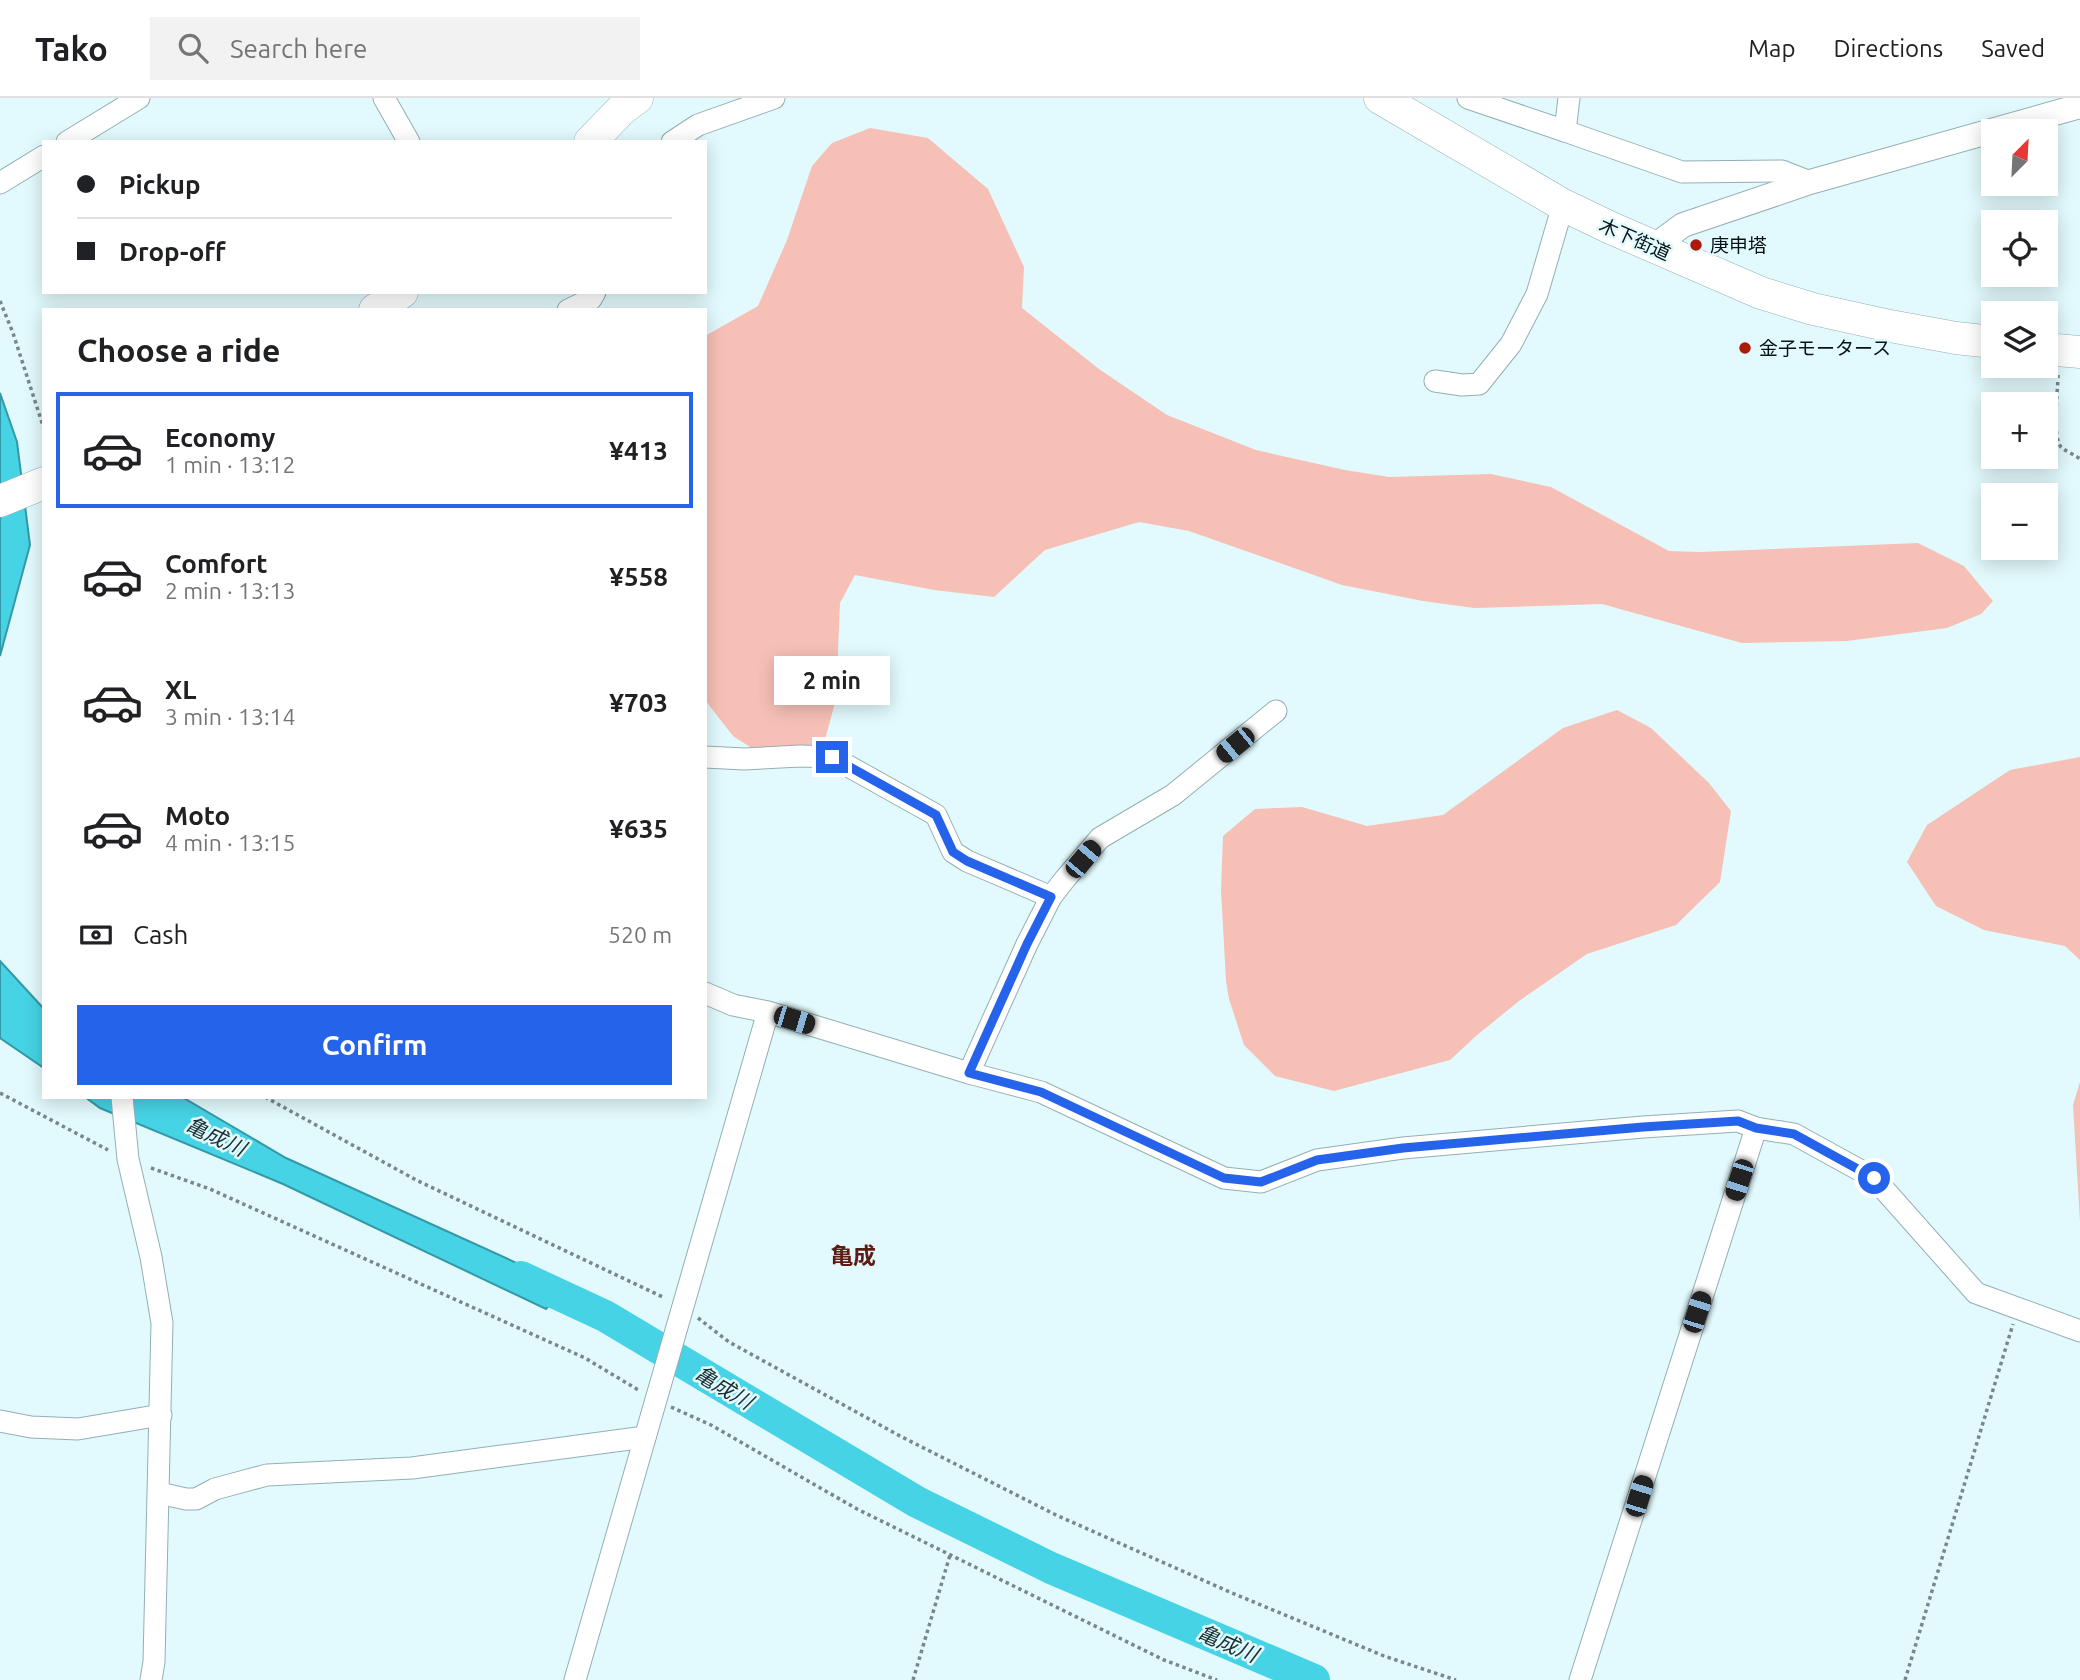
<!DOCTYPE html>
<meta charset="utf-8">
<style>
body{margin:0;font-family:Ubuntu,"Noto Sans JP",sans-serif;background:#f2f2f2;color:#202124;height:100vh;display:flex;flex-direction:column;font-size:26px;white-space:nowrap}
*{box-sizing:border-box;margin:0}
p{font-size:23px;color:#757577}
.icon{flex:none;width:38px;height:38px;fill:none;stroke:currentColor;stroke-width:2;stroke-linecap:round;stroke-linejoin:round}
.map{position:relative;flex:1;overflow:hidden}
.panel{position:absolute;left:42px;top:210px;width:665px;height:791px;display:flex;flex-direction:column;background:#fff;border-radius:0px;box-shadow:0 4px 18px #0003}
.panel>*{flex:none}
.guide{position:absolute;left:42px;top:42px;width:665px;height:154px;border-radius:0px;box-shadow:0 4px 18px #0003;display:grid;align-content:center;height:154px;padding:0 35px;background:#fff}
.needle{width:46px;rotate:24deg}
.controls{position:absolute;left:1981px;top:21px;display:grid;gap:14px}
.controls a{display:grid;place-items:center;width:77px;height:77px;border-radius:0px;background:#fff;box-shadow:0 4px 18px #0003;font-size:35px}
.end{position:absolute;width:32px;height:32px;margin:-16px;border:9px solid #2563eb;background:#fff;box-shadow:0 0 0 4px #fff}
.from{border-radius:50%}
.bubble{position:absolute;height:49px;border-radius:0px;background:#fff;box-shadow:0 4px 18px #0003;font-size:23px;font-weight:700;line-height:49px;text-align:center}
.car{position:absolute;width:21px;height:42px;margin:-21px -10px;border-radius:9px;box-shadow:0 0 5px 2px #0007;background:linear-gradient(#222 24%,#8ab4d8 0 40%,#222 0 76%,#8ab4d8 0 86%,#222 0)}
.guide b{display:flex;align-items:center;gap:24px;height:66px;font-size:26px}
.guide b+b{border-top:2px solid #e0e0e0}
.guide i{width:18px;height:18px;background:#202124}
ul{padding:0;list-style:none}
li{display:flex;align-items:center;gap:21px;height:116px;margin:0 14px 10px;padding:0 21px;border:4px solid transparent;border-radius:0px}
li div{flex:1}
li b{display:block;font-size:26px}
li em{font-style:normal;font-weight:700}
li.on{border-color:#2563eb}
li>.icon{width:63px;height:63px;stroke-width:1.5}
h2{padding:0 35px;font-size:32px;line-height:84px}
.pay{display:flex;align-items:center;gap:18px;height:77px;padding:0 35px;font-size:26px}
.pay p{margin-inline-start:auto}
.button{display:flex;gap:14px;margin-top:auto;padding:14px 35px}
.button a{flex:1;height:80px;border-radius:0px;background:#2563eb;color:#fff;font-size:28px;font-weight:700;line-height:80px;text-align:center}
header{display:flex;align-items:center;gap:42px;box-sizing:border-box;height:98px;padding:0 35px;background:#fff;border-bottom:2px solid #e0e0e0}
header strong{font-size:33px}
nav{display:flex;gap:38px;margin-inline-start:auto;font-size:24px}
.search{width:490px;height:63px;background:#f2f2f2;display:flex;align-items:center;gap:18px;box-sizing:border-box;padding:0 24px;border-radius:0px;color:#757577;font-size:26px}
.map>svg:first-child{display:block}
</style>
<header>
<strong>Tako</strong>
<div class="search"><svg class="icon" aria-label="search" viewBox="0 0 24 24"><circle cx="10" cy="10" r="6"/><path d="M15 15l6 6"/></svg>Search here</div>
<nav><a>Map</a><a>Directions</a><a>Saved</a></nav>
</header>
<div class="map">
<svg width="2080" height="1582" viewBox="0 0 2080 1582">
<rect width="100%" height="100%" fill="#e2fafd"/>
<g fill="#f6c0b6">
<path d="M870,30L928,40L988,91L1024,169L1022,210L1099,271L1167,317L1256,352L1345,372L1389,379L1491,376L1551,389L1669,453L1700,454L1918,445L1964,468L1993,503L1981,516L1947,530L1847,543L1742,545L1602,506L1474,510L1423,503L1342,487L1189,433L1139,424L1045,452L994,499L934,492L855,477L840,505L836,601L820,660L764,658L733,638L705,602V238L758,208L787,142L812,68L832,45Z"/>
<path d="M1617,612L1651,630L1709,685L1731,713L1720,784L1676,827L1587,856L1519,903L1476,938L1450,962L1334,993L1275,978L1244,947L1229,901L1226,883L1221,792L1223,738L1255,711L1302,709L1367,728L1443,717L1563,630Z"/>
<path d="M2080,659V862L2065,848L1984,832L1936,808L1907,764L1927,727L2010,672Z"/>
<path d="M2080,984V1124L2073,1007Z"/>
</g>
<g fill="#46d3e5" stroke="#3399a6" stroke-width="2">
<path d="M0,295L17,344L30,447L0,558Z"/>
<path d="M0,863L44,911V970L0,940Z"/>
<path d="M85,999H182L286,1060L565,1187L546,1211L283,1086L100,1010Z"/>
</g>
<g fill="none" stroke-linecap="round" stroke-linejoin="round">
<path stroke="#46d3e5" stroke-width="32" d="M521,1179L605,1218L917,1404L1051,1470L1314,1582"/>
<defs>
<g id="minor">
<path d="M384,0L409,44"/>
<path d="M1468,0L1565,33L1569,0"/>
<path d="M1565,33L1682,74L1782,73L1810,84"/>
<path d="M67,44L139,0"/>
<path d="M672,44L698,27L774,0"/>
<path d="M0,85L44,58"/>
<path d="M568,212L591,201L595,194"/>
<path d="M1435,283L1462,287L1479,286L1511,246L1537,196L1563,107"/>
<path d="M705,659L744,661L800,658L832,659L936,717L953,754L967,763L1051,799"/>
<path d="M705,895L733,907L768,914L969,975L1041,994L1224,1080L1261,1084L1317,1062L1403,1050L1643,1029L1738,1023L1756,1030L1794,1036L1874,1080L1976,1195L2080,1233"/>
<path d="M969,975L1027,846L1051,799L1065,781L1100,740L1173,697L1276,613"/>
<path d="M122,999L128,1061L151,1159L162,1225L154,1564L151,1582"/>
<path d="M0,1323L31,1329L78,1331L161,1317"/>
<path d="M159,1395L186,1401H196L215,1391L267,1377L412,1370L645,1339"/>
<path d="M575,1582L768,914"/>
<path d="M1580,1582L1756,1030"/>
</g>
<path id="tertiary" d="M1653,149L1683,127L1810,84L2080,8"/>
<g id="primary">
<path d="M1380,0L1563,107L1611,130L1761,195L1813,211L1890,228L1956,240L1993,244"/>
<path d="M590,44L622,11L637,0"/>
<path d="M375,212L402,194"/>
<path d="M2046,251L2080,254"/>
<path d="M0,403L44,385"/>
</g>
</defs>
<use href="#minor" stroke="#93afb4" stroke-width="23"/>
<use href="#tertiary" stroke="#93afb4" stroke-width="26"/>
<use href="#primary" stroke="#93afb4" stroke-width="33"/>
<g stroke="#77888b" stroke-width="3.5" stroke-dasharray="3.5 3.5" stroke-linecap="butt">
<path d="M0,203L13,235L44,331"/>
<path d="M2058,277C2058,292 2052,339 2061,349C2065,353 2075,357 2080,361"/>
<path d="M0,995L108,1052"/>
<path d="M265,999L418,1083L665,1200"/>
<path d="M151,1070L210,1091L585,1260L640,1293"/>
<path d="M698,1220L729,1244L900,1338L1056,1417L1232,1495L1384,1558L1456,1582"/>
<path d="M671,1309L711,1327L857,1411L1164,1562L1217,1582"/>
<path d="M913,1582L950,1457"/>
<path d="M1905,1582L2013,1226"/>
</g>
<use href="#minor" stroke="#fff" stroke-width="21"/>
<use href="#tertiary" stroke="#fff" stroke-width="24"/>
<use href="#primary" stroke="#fff" stroke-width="32"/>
</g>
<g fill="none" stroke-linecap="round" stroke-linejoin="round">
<path stroke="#2563eb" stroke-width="9" d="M832,659L936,717L953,754L967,763L1051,799L1027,846L969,975L1041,994L1224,1080L1261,1084L1317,1062L1403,1050L1643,1029L1738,1023L1756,1030L1794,1036L1874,1080"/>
</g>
<g fill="#ac1c0d" stroke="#e2fafd" stroke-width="2.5">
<circle cx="1696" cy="147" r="7"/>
<circle cx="1745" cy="250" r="7"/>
</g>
<g text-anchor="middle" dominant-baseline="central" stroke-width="5" stroke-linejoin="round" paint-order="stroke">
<g font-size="19" fill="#081214" stroke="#e2fafd">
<text transform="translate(1635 141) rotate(24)">木下街道</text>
</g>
<g font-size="19" fill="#081214" stroke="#e2fafd" text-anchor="start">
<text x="1710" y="147">庚申塔</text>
<text x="1759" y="250">金子モータース</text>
</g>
<g font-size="21" font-style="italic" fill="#1a3134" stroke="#e2fafd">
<text transform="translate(216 1038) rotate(25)">亀成川</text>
<text transform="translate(724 1289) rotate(31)">亀成川</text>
<text transform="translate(1228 1545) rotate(23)">亀成川</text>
</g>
<g font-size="23" font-weight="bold" fill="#5f1b13" stroke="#e2fafd">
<text x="853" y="1157">亀成</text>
</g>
</g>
</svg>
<div class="controls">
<a><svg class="needle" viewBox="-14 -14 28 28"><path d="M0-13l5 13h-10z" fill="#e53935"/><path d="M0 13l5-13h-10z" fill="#757577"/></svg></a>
<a><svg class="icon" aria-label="locate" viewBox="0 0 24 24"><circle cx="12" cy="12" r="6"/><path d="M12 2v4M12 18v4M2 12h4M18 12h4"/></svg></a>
<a><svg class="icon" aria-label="layers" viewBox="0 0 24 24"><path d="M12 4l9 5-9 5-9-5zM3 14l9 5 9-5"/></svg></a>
<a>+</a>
<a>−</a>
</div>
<i class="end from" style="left:1874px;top:1080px"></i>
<i class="end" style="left:832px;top:659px"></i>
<div class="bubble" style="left:774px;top:558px;width:116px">2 min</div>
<i class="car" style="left:1235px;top:647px;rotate:231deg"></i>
<i class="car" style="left:1083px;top:761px;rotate:40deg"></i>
<i class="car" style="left:794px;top:922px;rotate:107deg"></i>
<i class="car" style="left:1739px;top:1082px;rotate:198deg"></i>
<i class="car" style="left:1697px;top:1214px;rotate:18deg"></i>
<i class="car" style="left:1639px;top:1398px;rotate:17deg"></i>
<div class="guide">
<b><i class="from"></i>Pickup</b>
<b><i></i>Drop-off</b>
</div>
<section class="panel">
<h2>Choose a ride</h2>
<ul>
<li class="on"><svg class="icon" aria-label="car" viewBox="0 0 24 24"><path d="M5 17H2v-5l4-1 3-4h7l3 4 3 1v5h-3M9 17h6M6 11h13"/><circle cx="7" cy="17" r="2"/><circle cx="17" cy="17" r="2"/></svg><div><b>Economy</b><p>1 min · 13:12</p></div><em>¥413</em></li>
<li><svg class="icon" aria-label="car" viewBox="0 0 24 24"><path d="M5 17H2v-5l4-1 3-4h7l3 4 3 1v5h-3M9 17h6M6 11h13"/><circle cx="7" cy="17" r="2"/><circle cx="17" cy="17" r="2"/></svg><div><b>Comfort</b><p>2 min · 13:13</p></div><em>¥558</em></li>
<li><svg class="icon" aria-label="car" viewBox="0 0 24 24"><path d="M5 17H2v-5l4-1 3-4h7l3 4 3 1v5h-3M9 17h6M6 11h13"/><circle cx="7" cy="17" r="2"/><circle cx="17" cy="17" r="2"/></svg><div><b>XL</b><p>3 min · 13:14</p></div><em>¥703</em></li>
<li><svg class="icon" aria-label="car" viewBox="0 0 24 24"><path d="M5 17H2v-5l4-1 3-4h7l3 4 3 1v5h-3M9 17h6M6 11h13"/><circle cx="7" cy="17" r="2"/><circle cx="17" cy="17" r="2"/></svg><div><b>Moto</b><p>4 min · 13:15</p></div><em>¥635</em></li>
</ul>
<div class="pay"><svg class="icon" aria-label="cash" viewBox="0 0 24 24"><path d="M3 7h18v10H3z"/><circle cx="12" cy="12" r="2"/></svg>Cash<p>520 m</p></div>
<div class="button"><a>Confirm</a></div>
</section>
</div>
